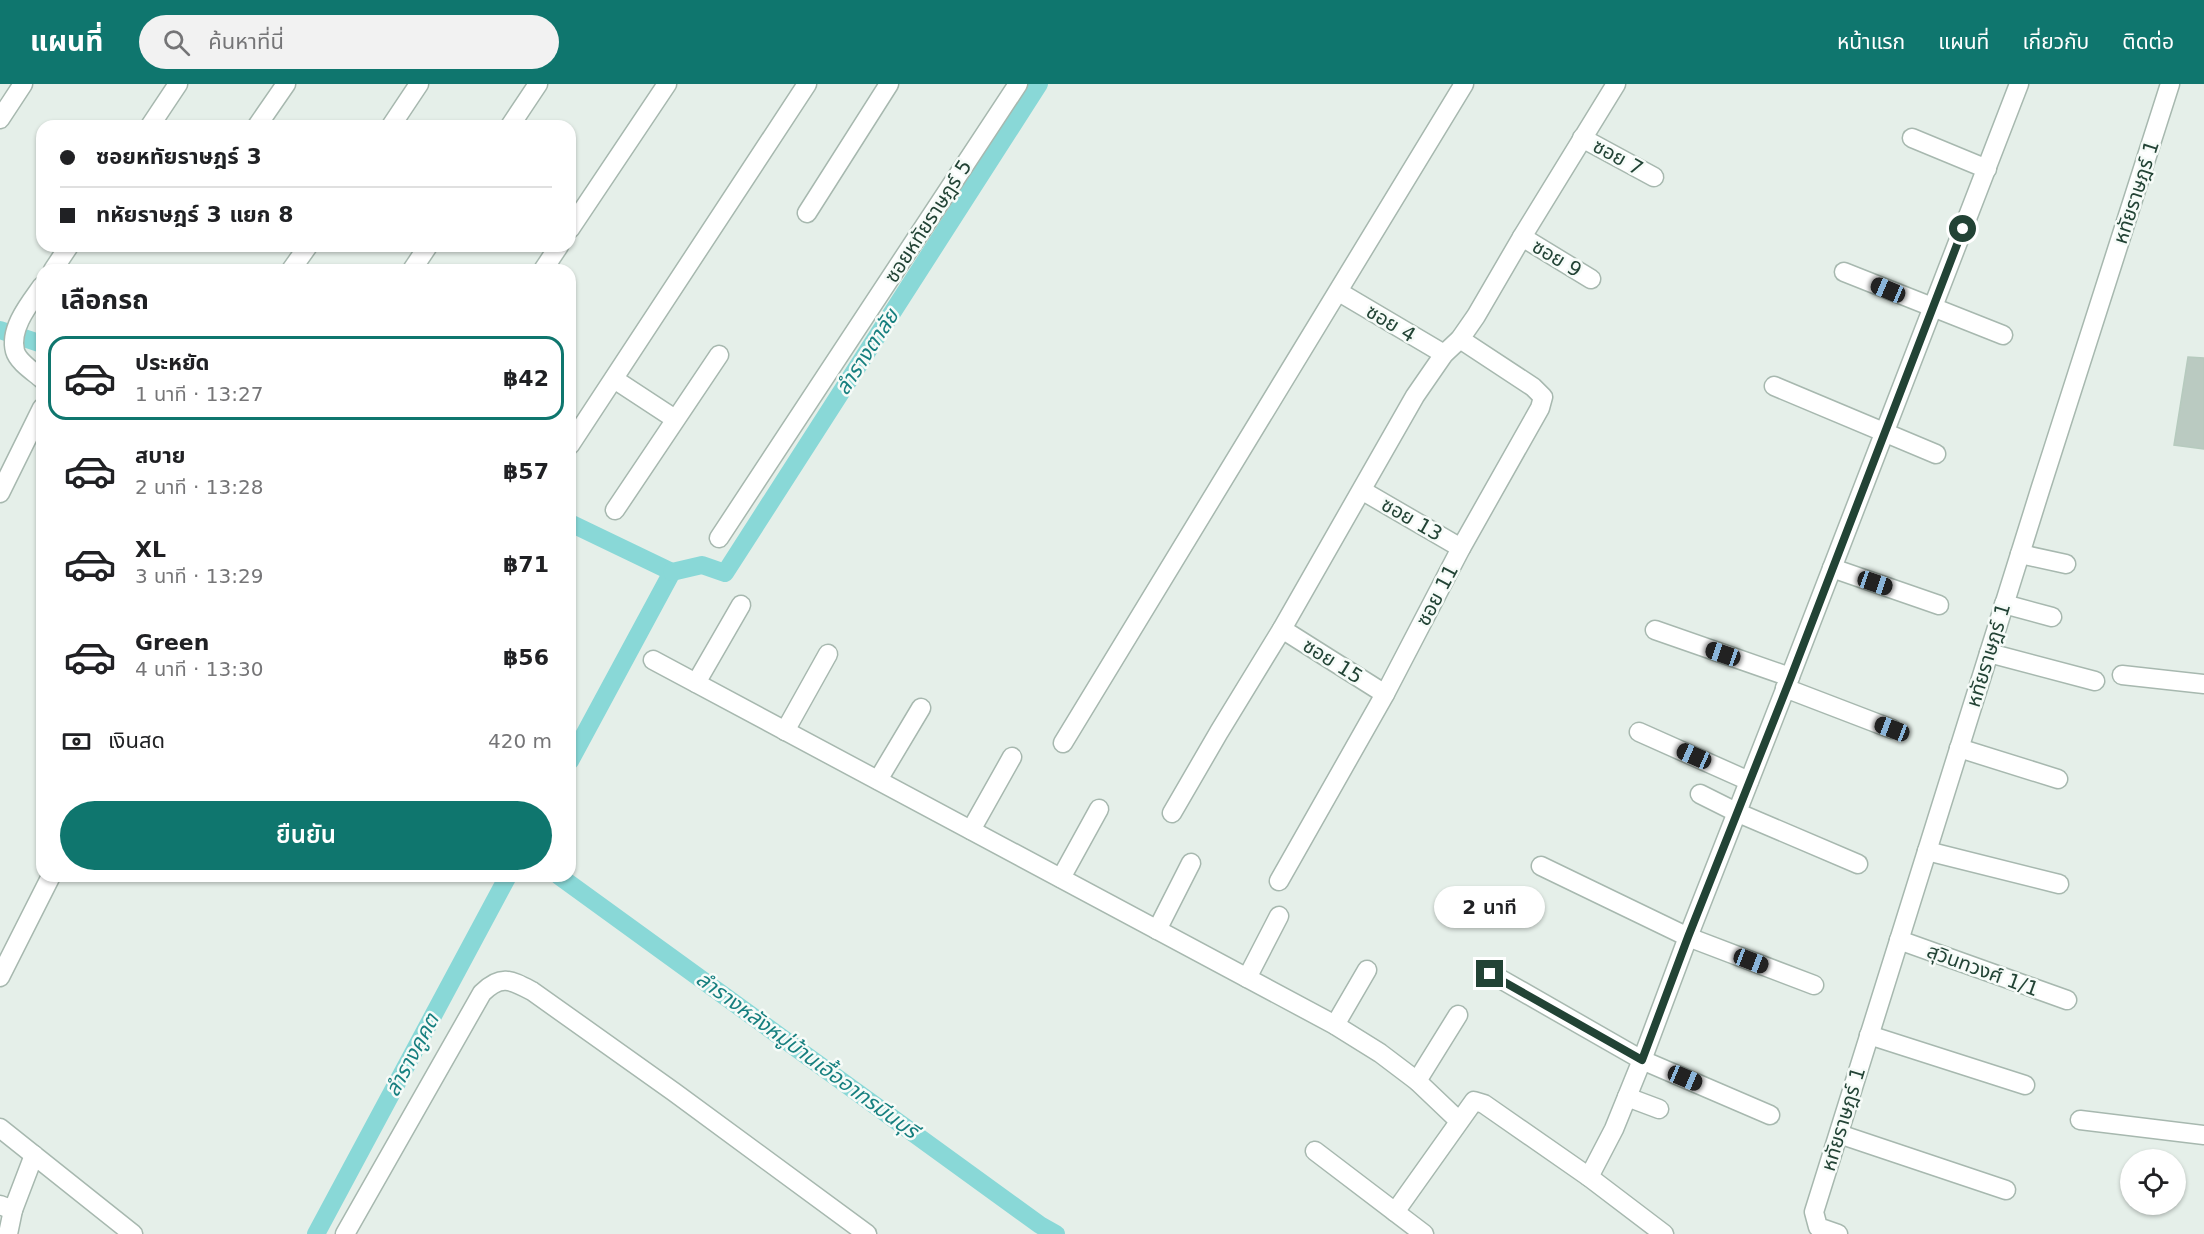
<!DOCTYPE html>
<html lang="th">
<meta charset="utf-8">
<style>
body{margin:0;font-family:"DejaVu Sans","Noto Sans Thai",sans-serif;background:#f2f2f2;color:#202124;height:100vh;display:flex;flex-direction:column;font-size:22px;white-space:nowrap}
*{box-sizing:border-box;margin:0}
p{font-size:20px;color:#757577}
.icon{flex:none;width:33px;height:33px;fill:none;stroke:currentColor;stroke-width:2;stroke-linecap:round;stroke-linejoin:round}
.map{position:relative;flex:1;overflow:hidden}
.details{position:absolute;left:36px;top:180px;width:540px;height:618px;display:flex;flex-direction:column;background:#fff;border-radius:18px;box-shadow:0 2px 4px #0004}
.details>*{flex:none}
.top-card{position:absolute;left:36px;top:36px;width:540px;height:132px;border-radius:18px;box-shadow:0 2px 4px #0004;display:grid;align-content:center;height:132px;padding:0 24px;background:#fff}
.buttons{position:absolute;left:2120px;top:1065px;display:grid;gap:12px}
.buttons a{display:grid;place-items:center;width:66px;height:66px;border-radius:50%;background:#fff;box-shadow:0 2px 4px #0004;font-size:30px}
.end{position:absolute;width:27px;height:27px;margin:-14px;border:8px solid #224335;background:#fff;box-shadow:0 0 0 3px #fff}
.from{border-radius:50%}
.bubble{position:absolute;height:42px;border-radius:21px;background:#fff;box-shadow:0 2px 4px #0004;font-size:20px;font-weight:600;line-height:42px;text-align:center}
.car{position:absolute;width:18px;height:36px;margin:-18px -9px;border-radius:8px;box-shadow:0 0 4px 2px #0007;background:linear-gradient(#222 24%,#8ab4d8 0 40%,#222 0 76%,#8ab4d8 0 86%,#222 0)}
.top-card b{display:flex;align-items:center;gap:21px;height:57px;font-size:22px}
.top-card b+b{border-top:2px solid #e0e0e0}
.top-card i{width:15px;height:15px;background:#202124}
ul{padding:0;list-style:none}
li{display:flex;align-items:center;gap:18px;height:84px;margin:0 12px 9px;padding:0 12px;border:3px solid transparent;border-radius:18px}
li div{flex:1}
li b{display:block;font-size:22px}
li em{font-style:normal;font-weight:600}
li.selected{border-color:#0f766e}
li>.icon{width:54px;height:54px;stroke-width:1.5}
h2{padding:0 24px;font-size:27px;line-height:72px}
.pay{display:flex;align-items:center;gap:15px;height:66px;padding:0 24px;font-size:22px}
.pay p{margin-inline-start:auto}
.action{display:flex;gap:12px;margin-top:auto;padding:12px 24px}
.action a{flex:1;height:69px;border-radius:36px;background:#0f766e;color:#fff;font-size:24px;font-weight:600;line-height:69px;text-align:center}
header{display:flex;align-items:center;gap:36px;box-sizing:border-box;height:84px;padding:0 30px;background:#0f766e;color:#fff}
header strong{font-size:28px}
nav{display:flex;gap:33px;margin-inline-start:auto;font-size:21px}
.search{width:420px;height:54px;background:#f2f2f2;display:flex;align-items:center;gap:15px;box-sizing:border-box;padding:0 21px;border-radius:33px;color:#757577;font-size:22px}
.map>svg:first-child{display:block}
</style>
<header>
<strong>แผนที่</strong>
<div class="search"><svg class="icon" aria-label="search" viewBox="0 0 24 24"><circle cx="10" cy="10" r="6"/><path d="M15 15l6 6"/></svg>ค้นหาที่นี่</div>
<nav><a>หน้าแรก</a><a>แผนที่</a><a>เกี่ยวกับ</a><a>ติดต่อ</a></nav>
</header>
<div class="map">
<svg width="2204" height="1150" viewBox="0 0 2204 1150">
<rect width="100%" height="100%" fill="#e5efe9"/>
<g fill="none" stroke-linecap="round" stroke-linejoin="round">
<g stroke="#89d8d7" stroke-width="18">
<path d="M0,246L42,260"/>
<path d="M570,439L672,488L570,677"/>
<path d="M672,488L702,481L725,489L1039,0"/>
<path d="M559,792L1040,1141L1056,1150"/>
<path d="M316,1150L508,792"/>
</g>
</g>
<path fill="#bacac1" stroke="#b6cabe" stroke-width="1.5" d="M2188,273L2204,274V365L2174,361Z"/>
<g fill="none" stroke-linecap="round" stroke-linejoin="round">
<defs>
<g id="minor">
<path d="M0,35L23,0"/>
<path d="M150,42L178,0"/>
<path d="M257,42L286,0"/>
<path d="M391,42L419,0"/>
<path d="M510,42L538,0"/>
<path d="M1582,54L1654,93"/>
<path d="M1912,54L1987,85"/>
<path d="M807,129L889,0"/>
<path d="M570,145L667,0"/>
<path d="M1522,153L1591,195"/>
<path d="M53,186L69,162"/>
<path d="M291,186L308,162"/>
<path d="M412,186L428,162"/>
<path d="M543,186L559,162"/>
<path d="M1844,188L2003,251"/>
<path d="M42,202C30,219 9,244 15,267C18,278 34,288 42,295"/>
<path d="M1339,208L1444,270"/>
<path d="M614,295L675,335"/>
<path d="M1774,302L1936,370"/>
<path d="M570,361L807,0"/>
<path d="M1363,407L1461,464"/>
<path d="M0,409L42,324"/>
<path d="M615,426L719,271"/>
<path d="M719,454L1018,0"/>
<path d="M2020,470L2066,480"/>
<path d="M1832,484L1939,521"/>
<path d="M2004,520L2052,533"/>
<path d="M1282,545L1385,610"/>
<path d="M1655,546L1790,593"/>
<path d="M1989,569L2095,597"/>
<path d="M653,576L1335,941L1380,969L1417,997L1459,1037"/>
<path d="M2122,591L2204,600"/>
<path d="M696,599L741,521"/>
<path d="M1785,604L1892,645"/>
<path d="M785,647L828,570"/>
<path d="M1639,648L1749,697"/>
<path d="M1063,659L1464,0"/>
<path d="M1959,664L2058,695"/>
<path d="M878,696L921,624"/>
<path d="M1700,710L1736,728L1858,780"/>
<path d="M1172,729L1219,648L1282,545L1415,312L1444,270L1460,255L1476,232L1522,153L1616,0"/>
<path d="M971,746L1012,673"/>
<path d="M1927,767L2059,800"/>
<path d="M1541,782L1688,853L1814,901"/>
<path d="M1061,794L1099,725"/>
<path d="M1279,797L1385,610L1461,464L1540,324L1543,313L1533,303L1460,255"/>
<path d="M1157,846L1191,779"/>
<path d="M1899,856L2067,916"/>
<path d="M1490,889L1642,976L1770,1031"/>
<path d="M0,893L51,792"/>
<path d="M1247,894L1279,832"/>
<path d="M1335,941L1367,886"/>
<path d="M1869,951L2025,1001"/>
<path d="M1417,997L1458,931"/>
<path d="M1627,1013L1659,1025"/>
<path d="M2080,1036L2204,1051"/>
<path d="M0,1044L133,1150"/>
<path d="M1839,1050L2006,1106"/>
<path d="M1315,1067L1424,1150"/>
<path d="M1589,1093L1614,1045L1642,976L1688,853L1790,593L2019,0"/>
<path d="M0,1121L13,1126L34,1071"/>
<path d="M1395,1128L1474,1017L1484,1020L1589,1093L1664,1150"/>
<path d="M8,1150L13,1126"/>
<path d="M345,1150L482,909C501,890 511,896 532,907L674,1008L867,1150"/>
<path d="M1838,1150L1818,1143L1814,1128L2041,403L2170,0"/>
</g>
</defs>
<use href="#minor" stroke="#a7b8af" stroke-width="21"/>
<use href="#minor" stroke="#fff" stroke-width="18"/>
</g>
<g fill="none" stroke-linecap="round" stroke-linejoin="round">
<path stroke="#224335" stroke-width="8" d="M1490,890L1642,976L1688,853L1791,593L1963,145"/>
</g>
<g text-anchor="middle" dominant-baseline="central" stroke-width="5" stroke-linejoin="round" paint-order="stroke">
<g font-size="20" fill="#224335" stroke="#f6fbf8">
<text transform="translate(1618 73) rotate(29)">ซอย 7</text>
<text transform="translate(2136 108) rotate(-72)">หทัยราษฎร์ 1</text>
<text transform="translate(928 137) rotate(-57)">ซอยหทัยราษฎร์ 5</text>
<text transform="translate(1557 174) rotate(31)">ซอย 9</text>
<text transform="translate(1391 239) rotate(31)">ซอย 4</text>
<text transform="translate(1412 435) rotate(30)">ซอย 13</text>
<text transform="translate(1437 511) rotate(-62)">ซอย 11</text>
<text transform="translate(1988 571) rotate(-73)">หทัยราษฎร์ 1</text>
<text transform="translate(1333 577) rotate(32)">ซอย 15</text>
<text transform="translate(1983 886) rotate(20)">สุวินทวงศ์ 1/1</text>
<text transform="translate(1843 1035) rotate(-73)">หทัยราษฎร์ 1</text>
</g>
<g font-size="21" font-style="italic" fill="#167f7f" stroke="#f6fbf8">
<text transform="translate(867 268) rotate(-57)">ลำรางตาลัย</text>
<text transform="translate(412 971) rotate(-62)">ลำรางคูคต</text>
<text transform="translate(807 971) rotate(36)">ลำรางหลังหมู่บ้านเอื้ออาทรมีนบุรี</text>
</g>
</g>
</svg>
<div class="buttons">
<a><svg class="icon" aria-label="locate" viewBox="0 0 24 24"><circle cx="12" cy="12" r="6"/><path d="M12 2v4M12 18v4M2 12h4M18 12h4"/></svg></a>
</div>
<i class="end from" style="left:1963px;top:145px"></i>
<i class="end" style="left:1490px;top:890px"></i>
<div class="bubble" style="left:1434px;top:802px;width:111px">2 นาที</div>
<i class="car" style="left:1888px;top:206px;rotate:293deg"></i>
<i class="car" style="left:1875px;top:499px;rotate:109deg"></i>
<i class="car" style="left:1723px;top:570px;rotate:289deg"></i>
<i class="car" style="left:1892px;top:645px;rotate:291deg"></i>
<i class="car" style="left:1694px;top:672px;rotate:294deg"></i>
<i class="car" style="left:1751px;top:877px;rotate:111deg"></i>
<i class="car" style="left:1685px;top:994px;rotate:113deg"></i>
<div class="top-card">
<b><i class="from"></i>ซอยหทัยราษฎร์ 3</b>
<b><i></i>ทหัยราษฎร์ 3 แยก 8</b>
</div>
<section class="details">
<h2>เลือกรถ</h2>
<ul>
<li class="selected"><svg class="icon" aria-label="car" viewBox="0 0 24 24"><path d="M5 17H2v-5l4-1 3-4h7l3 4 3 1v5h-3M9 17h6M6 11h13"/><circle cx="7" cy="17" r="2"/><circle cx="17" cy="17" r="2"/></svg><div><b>ประหยัด</b><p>1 นาที · 13:27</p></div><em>฿42</em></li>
<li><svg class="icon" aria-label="car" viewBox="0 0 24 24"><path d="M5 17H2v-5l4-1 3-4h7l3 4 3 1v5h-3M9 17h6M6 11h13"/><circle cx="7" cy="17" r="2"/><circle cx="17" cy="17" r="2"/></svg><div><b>สบาย</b><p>2 นาที · 13:28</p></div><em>฿57</em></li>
<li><svg class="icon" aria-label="car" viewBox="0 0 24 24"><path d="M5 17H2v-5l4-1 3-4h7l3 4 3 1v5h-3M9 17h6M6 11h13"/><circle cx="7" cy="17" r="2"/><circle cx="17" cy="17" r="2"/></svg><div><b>XL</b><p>3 นาที · 13:29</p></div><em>฿71</em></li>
<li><svg class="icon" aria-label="car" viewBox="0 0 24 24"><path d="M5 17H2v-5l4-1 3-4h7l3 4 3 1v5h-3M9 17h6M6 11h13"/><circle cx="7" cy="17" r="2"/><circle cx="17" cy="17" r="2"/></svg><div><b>Green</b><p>4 นาที · 13:30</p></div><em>฿56</em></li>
</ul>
<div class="pay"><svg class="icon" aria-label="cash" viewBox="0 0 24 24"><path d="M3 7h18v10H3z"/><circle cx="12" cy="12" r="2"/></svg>เงินสด<p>420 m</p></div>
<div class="action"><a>ยืนยัน</a></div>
</section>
</div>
